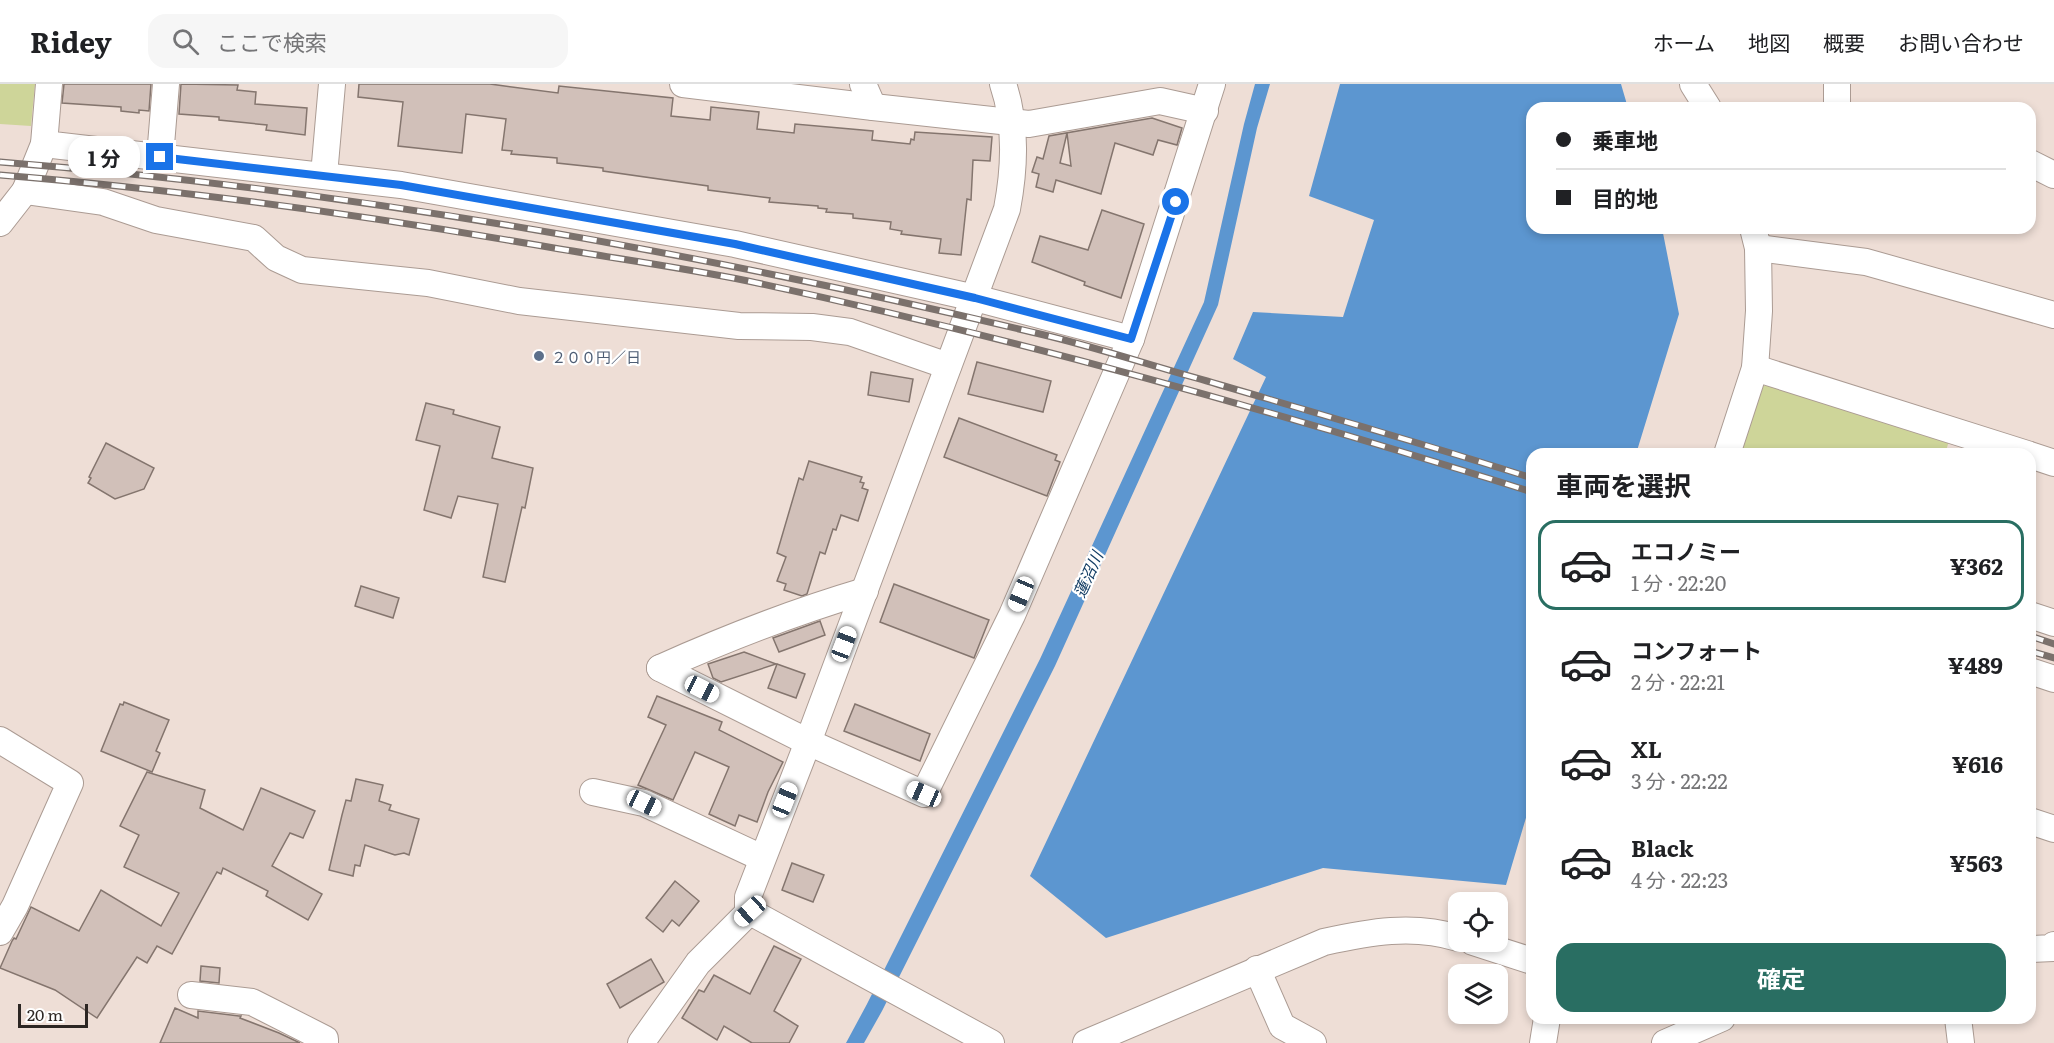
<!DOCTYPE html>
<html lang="ja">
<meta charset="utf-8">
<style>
body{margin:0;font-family:Literata,"Noto Sans JP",serif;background:#f6f6f6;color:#202124;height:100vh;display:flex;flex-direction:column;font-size:22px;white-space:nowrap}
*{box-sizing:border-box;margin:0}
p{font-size:20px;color:#757577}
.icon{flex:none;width:33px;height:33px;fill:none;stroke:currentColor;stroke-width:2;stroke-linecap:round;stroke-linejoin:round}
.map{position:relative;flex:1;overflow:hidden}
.sheet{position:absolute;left:1526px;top:364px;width:510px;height:576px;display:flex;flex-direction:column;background:#fff;border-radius:18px;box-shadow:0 3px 9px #0003}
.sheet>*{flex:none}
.top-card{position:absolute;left:1526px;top:18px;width:510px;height:132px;border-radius:18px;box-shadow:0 3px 9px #0003;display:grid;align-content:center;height:132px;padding:0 30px;background:#fff}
.fabs{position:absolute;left:1448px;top:808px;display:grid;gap:12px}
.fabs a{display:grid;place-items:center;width:60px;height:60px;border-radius:12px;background:#fff;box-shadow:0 3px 9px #0003;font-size:30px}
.scale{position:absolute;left:18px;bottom:15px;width:70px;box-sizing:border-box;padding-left:6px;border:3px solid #2c2623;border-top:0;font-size:16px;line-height:21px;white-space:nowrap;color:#2c2623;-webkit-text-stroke:4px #fff;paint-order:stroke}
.end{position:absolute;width:27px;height:27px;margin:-14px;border:8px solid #1a73e8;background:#fff;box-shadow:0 0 0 3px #fff}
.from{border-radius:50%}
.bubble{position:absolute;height:42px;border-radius:18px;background:#fff;box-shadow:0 3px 9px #0003;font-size:20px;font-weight:700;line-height:42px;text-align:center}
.car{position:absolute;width:18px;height:36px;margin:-18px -9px;border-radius:8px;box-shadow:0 0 4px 2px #0007;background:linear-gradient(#fff 24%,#345 0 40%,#fff 0 76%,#345 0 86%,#fff 0)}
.top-card b{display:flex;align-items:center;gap:21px;height:57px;font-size:22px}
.top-card b+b{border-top:2px solid #e0e0e0}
.top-card i{width:15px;height:15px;background:#202124}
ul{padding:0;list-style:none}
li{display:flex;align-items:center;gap:18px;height:90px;margin:0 12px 9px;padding:0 18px;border:3px solid transparent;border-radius:18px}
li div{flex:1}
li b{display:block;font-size:22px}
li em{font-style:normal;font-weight:700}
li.current{border-color:#296e62}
li>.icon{width:54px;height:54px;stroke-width:1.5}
h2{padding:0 30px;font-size:27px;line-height:72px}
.action{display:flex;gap:12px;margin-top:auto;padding:12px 30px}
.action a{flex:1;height:69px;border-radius:18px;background:#296e62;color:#fff;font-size:24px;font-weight:700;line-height:69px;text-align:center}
header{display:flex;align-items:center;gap:36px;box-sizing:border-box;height:84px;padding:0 30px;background:#fff;border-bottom:2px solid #e0e0e0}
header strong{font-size:28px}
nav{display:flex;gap:33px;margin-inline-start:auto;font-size:21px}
.search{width:420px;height:54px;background:#f6f6f6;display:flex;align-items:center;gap:15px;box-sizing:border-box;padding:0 21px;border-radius:18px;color:#757577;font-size:22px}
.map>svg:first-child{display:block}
</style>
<header>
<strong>Ridey</strong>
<div class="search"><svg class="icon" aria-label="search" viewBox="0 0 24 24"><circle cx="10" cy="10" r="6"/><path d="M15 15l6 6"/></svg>ここで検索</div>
<nav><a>ホーム</a><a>地図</a><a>概要</a><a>お問い合わせ</a></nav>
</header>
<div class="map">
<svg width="2054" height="959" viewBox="0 0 2054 959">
<rect width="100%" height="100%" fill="#eeded6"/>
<g fill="#ced599">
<path d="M0,0H35L31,42L0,40Z"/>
<path d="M1776,298L1949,357L1945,370H1735L1757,304Z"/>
</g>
<g fill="#5c96d0">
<path d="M1255,0H1270L1257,44L1218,221L1055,582L882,927L864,959H846L867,920L1040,575L1204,218L1244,40Z"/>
<path d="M1340,0H1621L1628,24H1532V144H1662L1679,230L1636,370H1532L1531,717L1506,801L1323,784L1106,854L1030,792L1266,293L1233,275L1253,228L1343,233L1374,136L1309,112Z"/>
</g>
<g fill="#d1c0b9" stroke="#84756e" stroke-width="1.5" fill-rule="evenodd">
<path d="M64,0H151L149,27L139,26V29L121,27V23L62,19Z"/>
<path d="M181,0L238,1L237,6L256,8L255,20L307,24L305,51L266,46L267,41L219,36V33L179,30Z"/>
<path d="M359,0H490L558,9L559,2L673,14L671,32L710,36L711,23L759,28L757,45L794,49L795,40L873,47L872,56L910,60L911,55L914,56L915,48L992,53L990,77L973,76L971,116L967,115L961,171L939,169L941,155L901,150L902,147L890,145L891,138L853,134V130L826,128L827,125L818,124V122L769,118L770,114L708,106V102L603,87V84L557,79V74L511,70L512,67L502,66L506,35L466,30L462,69L398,62L403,18L358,13Z"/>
<path d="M1152,34L1182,44L1177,61L1158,56L1153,71L1115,59L1101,110L1056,96L1053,108L1036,103L1039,90L1032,88L1037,73L1043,75L1049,52ZM1067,49L1071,82L1060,79Z"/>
<path d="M1102,126L1144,140L1121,214L1084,201L1085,198L1032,178L1040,152L1088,166Z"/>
<path d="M977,278L1051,297L1043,328L968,310Z"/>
<path d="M871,288L913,295L909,318L868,311Z"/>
<path d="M426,319L454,326L453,330L500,343L492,374L533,384L525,424L522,423L505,498L483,493L498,420L458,412L451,434L424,426L440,362L416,356Z"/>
<path d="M959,334L1057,371L1055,376L1060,378L1047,412L944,373Z"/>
<path d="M106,359L154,384L144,405L115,415L88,399L91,394L89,393Z"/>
<path d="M809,377L862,393L860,398L864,399L862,404L868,406L858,437L841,431L836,446L833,445L825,470L820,468L807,510L802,512L784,506L786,500L777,497L786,473L777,469L799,394L803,396Z"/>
<path d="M894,500L989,536L974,574L880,538Z"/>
<path d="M361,502L399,514L393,534L355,522Z"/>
<path d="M820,537L825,551L779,568L773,554Z"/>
<path d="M744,568L776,580L721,598L713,594L708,580Z"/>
<path d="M777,580L805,590L796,614L768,604Z"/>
<path d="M657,612L722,638L719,646L783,678L768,708L757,738L739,731L735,742L709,730L729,683L695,668L673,716L638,701L666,641L648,633Z"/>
<path d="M124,618L169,636L156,667L160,669L152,688L101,667L120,620L123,621Z"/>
<path d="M855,620L930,650L920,677L844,647Z"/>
<path d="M147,688L205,706L200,724L243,746L261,704L315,727L303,754L290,749L272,782L322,810L308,836L266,812L268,807L223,784L221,790L217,788L172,870L157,862L147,879L137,873L97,934L55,906L0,884L12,857L14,854L16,855L31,823L79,847L101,806L161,842L179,809L124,783L139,751L120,742Z"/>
<path d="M356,695L383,701L379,717L391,721L389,726L419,735L409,771L404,769L395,771L365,761L360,782L355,781L353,792L329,786L342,731L346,716L351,717Z"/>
<path d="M792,779L824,791L813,818L782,806Z"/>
<path d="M675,797L699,817L679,842L672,836L663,848L646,834Z"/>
<path d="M774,862L801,875L774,927L798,942L789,959H752L724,942L717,956L682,934L699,906L704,908L714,891L750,910Z"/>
<path d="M651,875L664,898L620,924L607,900Z"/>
<path d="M201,882L220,884L219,899L200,897Z"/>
<path d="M175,924L198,934V927L239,932H241L240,934L279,949L300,959H160Z"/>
</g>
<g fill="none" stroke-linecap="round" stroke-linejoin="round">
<defs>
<g id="street">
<path d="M49,0L44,60L401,101L735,160L975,214L1131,255"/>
<path d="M683,0L873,23L1029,40L1160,17L1205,27"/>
<path d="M863,0L873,23"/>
<path d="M1693,0L1708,24"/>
<path d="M1837,0V24"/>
<path d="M160,73L166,0"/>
<path d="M2030,79L2054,91"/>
<path d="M324,91L332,0"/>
<path d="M25,107L103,118L156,136L254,154L276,174L302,186L428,199L519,217L739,242L812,243L850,248L948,282"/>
<path d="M0,139L25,107L44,60"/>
<path d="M1758,164L1866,178L2054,231"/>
<path d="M1755,284L2027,370"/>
<path d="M1727,370L1755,284L1759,227L1758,164L1753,144"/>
<path d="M2030,371L2054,379"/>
<path d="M2030,531L2054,539"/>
<path d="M660,584L808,658L924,710L1012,531L1131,255L1212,0"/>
<path d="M660,584C727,554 794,528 865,507"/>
<path d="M2030,587L2054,595"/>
<path d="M0,656L70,699L15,822L0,848"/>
<path d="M593,708L644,719L762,774"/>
<path d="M2030,737L2054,745"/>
<path d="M1473,858L1532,877"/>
<path d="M2030,865L2053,864L2054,861"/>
<path d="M1257,885L1282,942L1313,959"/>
<path d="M191,911L252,918L325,955V959"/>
<path d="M1958,934L1961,959"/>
<path d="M641,959L698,879L750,827"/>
<path d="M991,959L756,831L748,824V813L808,658L1007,125C1015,83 1017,41 1003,0"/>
<path d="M1086,959L1324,858C1369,848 1413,840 1458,854"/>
<path d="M1543,959L1547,934"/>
<path d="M1665,959L1722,934"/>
</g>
</defs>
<use href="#street" stroke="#ab9b93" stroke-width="28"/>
<use href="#street" stroke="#fff" stroke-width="26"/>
<defs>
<g id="rail">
<path d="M0,78C351,106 698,168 1040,250C1096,263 1152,282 1207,297C1316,329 1424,360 1532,394"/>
<path d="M0,91C186,106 370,132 554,164C619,175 684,184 748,197C1011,253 1275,327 1532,408"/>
<path d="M2030,552L2054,560"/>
<path d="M2030,567L2054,574"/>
</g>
</defs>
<use href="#rail" stroke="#7b716c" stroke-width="7"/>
<use href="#rail" stroke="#fff" stroke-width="4.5" stroke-dasharray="14" stroke-linecap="butt"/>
</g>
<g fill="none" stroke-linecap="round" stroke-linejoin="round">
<path stroke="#1a73e8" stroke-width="8" d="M160,73L401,101L735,160L975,214L1131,255L1176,118"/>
</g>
<circle fill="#5c6f8a" stroke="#fff" stroke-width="2" cx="539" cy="272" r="6"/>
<g text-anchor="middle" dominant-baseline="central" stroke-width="4.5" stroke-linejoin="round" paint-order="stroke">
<g font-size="15" fill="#4e5e75" stroke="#fff" text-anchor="start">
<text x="551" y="272">２００円／日</text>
</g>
<g font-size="16" font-style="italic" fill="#143e65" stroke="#fff">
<text transform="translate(1087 490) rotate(-66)">蓮沼川</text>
</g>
</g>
</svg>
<div class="fabs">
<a><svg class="icon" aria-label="locate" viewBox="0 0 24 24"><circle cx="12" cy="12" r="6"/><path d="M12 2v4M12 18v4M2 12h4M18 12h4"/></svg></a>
<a><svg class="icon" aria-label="layers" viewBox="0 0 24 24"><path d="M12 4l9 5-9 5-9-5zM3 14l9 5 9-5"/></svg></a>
</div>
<div class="scale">20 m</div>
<i class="end from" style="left:1176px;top:118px"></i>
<i class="end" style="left:160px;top:73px"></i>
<div class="bubble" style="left:68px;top:52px;width:72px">1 分</div>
<i class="car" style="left:1021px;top:510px;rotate:203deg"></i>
<i class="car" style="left:844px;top:560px;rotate:21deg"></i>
<i class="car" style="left:702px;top:605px;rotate:117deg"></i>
<i class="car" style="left:924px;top:710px;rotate:294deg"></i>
<i class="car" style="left:785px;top:716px;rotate:22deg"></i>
<i class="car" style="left:644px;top:719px;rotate:115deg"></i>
<i class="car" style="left:750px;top:827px;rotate:228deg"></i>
<div class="top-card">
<b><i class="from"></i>乗車地</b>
<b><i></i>目的地</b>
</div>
<section class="sheet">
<h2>車両を選択</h2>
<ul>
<li class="current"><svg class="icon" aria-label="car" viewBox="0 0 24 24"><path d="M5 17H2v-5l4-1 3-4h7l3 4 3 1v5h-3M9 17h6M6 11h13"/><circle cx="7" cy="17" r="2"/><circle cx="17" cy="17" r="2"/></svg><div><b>エコノミー</b><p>1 分 · 22:20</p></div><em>¥362</em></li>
<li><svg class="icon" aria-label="car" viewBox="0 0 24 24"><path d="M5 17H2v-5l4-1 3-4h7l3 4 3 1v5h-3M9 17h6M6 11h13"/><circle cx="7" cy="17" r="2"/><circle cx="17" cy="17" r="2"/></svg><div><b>コンフォート</b><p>2 分 · 22:21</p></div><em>¥489</em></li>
<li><svg class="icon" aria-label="car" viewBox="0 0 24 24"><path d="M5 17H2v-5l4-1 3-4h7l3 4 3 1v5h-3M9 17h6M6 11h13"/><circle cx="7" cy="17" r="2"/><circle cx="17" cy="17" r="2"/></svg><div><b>XL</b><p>3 分 · 22:22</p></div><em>¥616</em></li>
<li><svg class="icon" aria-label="car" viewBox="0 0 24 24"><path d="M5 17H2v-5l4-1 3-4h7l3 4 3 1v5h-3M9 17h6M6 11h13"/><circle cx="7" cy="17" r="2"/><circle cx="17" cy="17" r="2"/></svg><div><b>Black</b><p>4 分 · 22:23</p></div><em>¥563</em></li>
</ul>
<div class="action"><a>確定</a></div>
</section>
</div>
